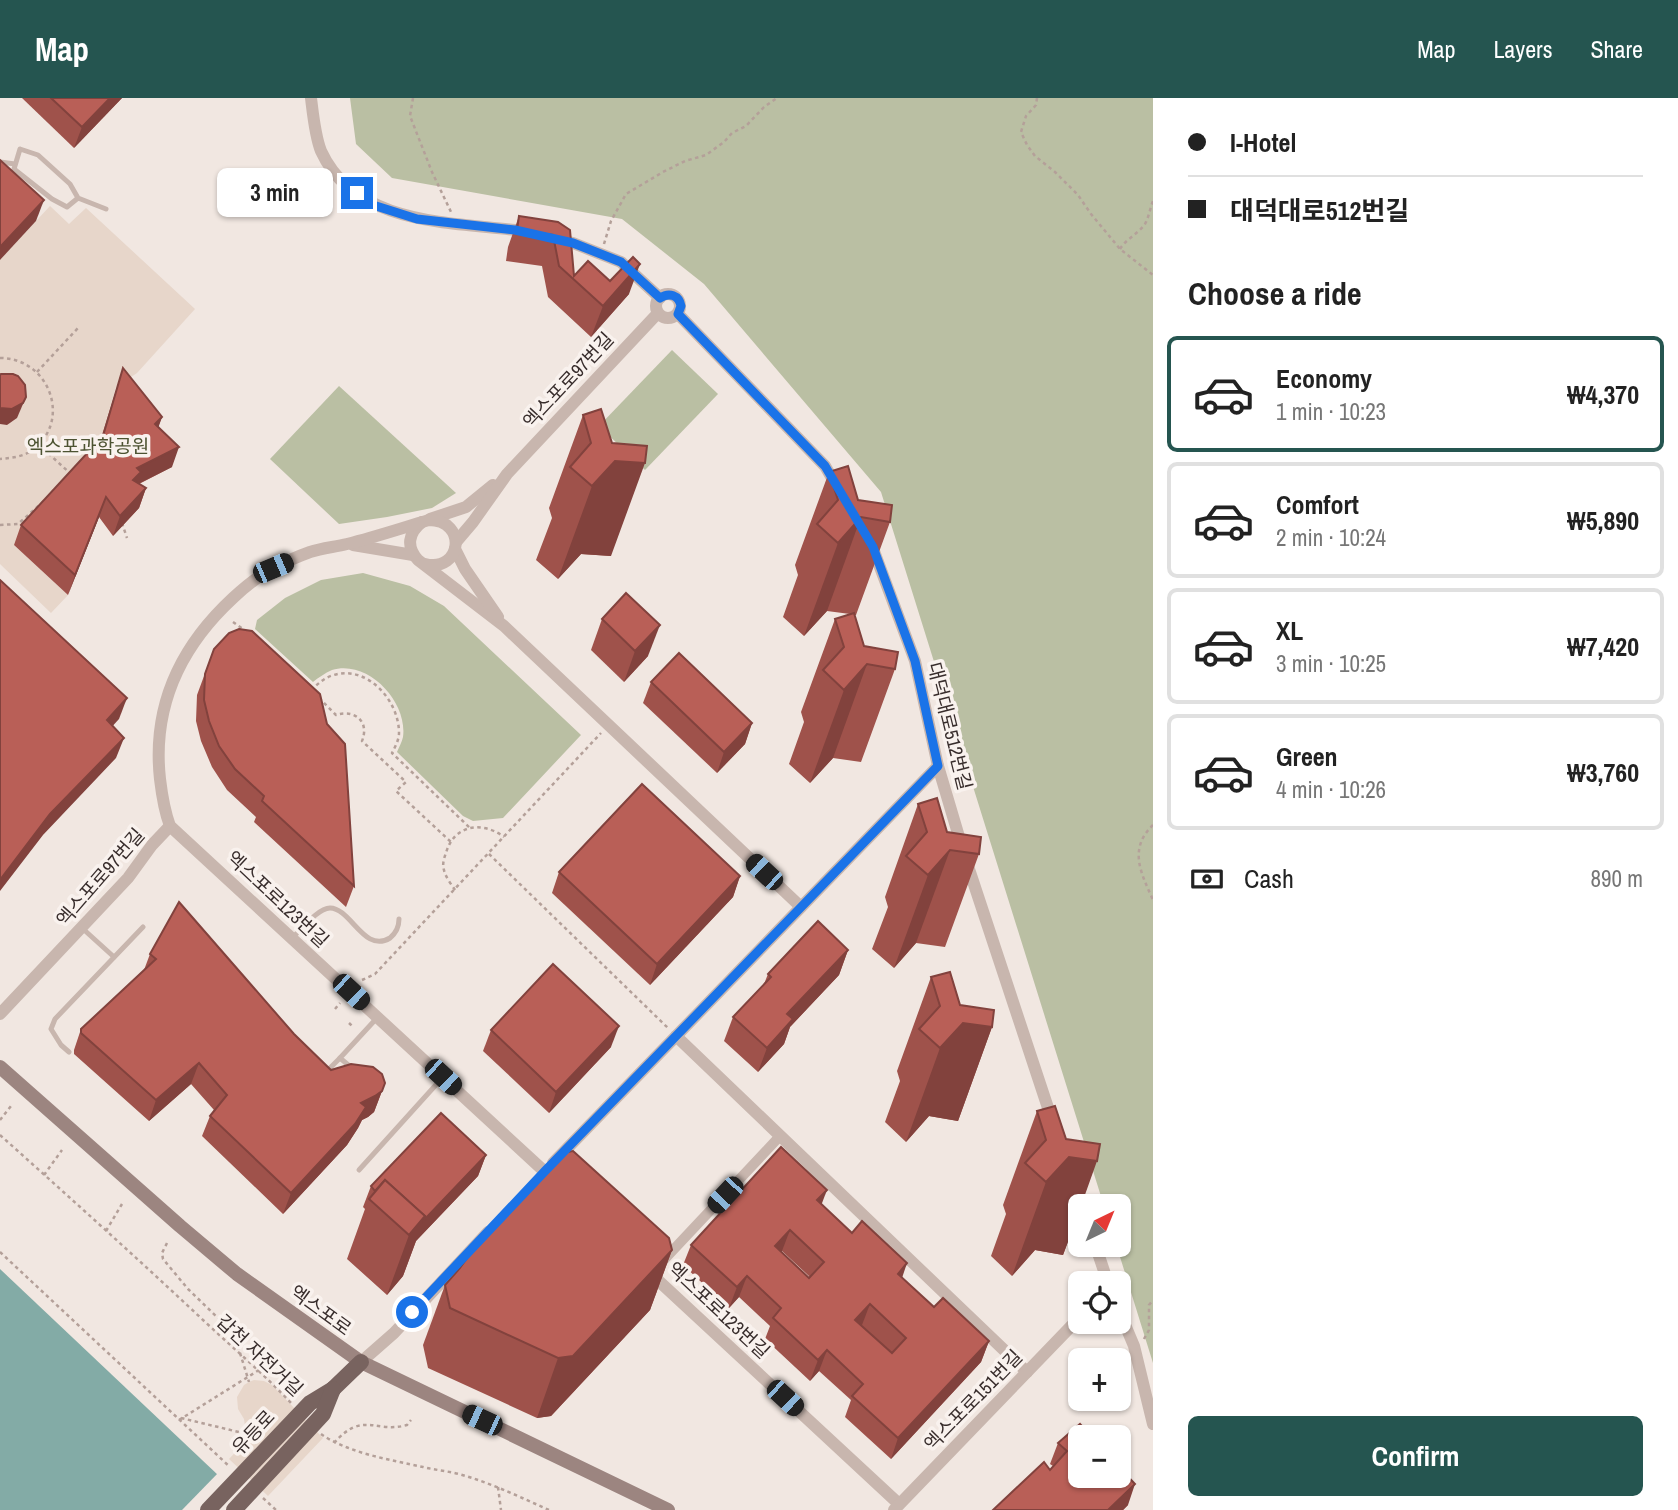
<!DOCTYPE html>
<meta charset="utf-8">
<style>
body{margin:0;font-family:"Archivo Narrow","Noto Sans KR",sans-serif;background:#f2f2f2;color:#222;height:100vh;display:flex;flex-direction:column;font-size:26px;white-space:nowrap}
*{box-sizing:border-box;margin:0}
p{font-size:23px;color:#767676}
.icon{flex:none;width:38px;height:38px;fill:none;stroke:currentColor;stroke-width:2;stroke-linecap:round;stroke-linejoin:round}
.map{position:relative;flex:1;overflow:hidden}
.side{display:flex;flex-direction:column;background:#fff;width:525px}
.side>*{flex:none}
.hud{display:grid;align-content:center;height:154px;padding:0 35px;background:#fff}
.needle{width:46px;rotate:43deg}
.controls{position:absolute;left:1068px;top:1096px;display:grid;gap:14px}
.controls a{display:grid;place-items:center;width:63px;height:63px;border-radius:10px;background:#fff;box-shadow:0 2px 5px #0004;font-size:35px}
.end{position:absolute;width:32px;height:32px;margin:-16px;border:9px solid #1a73e8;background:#fff;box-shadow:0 0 0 4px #fff}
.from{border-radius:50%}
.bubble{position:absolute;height:49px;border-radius:10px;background:#fff;box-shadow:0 2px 5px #0004;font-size:23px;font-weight:700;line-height:49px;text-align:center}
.car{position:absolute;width:21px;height:42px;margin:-21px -10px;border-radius:9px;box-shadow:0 0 5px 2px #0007;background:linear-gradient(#222 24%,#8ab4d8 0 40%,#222 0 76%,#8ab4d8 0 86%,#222 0)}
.hud b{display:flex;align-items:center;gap:24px;height:66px;font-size:26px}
.hud b+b{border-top:2px solid #e0e0e0}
.hud i{width:18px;height:18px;background:#222}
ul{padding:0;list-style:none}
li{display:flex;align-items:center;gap:21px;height:116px;margin:0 14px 10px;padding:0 21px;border:4px solid #e0e0e0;border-radius:10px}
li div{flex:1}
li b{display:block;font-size:26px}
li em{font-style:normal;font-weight:700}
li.active{border-color:#255550}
li>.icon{width:63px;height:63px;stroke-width:1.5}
h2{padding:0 35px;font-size:32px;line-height:84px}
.pay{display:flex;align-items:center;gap:18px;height:77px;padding:0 35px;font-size:26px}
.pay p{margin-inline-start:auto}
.primary-button{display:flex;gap:14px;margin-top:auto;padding:14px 35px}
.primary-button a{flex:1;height:80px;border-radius:10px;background:#255550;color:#fff;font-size:28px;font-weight:700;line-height:80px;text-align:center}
header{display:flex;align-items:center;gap:42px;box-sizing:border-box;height:98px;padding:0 35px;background:#255550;color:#fff}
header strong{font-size:33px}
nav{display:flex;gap:38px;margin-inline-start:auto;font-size:24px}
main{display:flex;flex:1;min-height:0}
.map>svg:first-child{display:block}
</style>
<header>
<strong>Map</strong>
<nav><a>Map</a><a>Layers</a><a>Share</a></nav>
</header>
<main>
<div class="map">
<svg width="1153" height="1412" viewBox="0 0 1153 1412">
<rect width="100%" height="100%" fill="#f1e7e1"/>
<g fill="#babfa3">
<path d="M350,0H1153V1265L1116,1146H1118V1108H1104L881,394L704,186L622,121L392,80L356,46Z"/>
<path d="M672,252L718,296L645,372L599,328Z"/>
<path d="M339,288L456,395L432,410L387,419L339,426L270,361Z"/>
<path d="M363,475L410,488L444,508L581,637L503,720L473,723L463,718L397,654C399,649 402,644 403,639C408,604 368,561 332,572C325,575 318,580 313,584L255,531L257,522L285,500L321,482Z"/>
</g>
<g fill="#e7d6ca">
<path d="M50,108L69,126L86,110L195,211L137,275L116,289L96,358L14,447L68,497L51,515L0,466V162Z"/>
<path d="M254,1282L264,1283L272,1287L323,1340L268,1398L229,1361L247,1342L244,1321L238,1311L237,1299L244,1287L249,1284Z"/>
</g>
<path fill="#83aba6" d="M0,1171L255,1412H0Z"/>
<path fill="#f1e7e1" d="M219,1374L257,1410L256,1412H182Z"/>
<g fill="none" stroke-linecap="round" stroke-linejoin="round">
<g stroke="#b4a099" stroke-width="2.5" stroke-dasharray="3.5 3.5" stroke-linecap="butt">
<path d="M413,0L410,18L432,74L451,114"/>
<path d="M1037,0L1036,7L1026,18L1021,34L1027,47L1035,58L1055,74L1078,97L1091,116L1120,151L1153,177"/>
<path d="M604,146L611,123L626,96L663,74L685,63L706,57L724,44L732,35L746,28L764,9L777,0"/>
<path d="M1120,151C1126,141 1138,136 1145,126C1149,119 1150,110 1153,103"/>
<path d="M0,260C50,260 73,324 31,353C22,359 11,360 0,361"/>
<path d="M37,274L78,230"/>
<path d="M38,346L72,377"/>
<path d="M122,425L127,440"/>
<path d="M0,427L18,426L44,403"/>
<path d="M233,524L247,534"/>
<path d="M311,592C318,586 325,579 334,577C367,567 399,602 399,635C399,642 395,649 392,655L470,730"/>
<path d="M319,600L336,617C354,611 370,623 362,643L406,684L396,693L451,744"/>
<path d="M1153,727C1128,751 1141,775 1153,802"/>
<path d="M489,756L669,931"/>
<path d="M455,792C451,786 445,778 444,772C442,767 444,760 446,755C454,726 483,723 504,739"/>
<path d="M362,882L375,876L601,635"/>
<path d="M335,911L340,905"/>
<path d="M349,925L353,929"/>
<path d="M0,1022L11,1008"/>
<path d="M0,1037C68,1098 136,1159 203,1222C233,1250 264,1276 292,1306"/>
<path d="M44,1077L62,1052"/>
<path d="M106,1133L122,1106"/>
<path d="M167,1145L162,1155L163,1161L188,1191L219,1221L236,1242L249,1284"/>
<path d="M0,1154L230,1369"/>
<path d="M1144,1241L1149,1232V1207L1153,1202"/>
<path d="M181,1320L247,1336"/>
<path d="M179,1322L259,1272"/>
<path d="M321,1336C348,1355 391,1362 423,1369C435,1372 447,1373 459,1376C491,1385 520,1399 549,1412"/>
<path d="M334,1345C363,1312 376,1336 407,1327L411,1322"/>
<path d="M498,1389L501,1412"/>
<path d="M263,1400L276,1412"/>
</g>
<g stroke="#c8b6ae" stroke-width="5">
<path d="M0,64L15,66"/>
<path d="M78,100L67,109L52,101L14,71L20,51L38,57L70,86L78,100L106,111"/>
<path d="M82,830L114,859"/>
<path d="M292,840C301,832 318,810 330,810C351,810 364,856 390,840C396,835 399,828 399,821"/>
<path d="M69,954L61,947L51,931L55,921L143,829"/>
<path d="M353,971L340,960L376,921"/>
<path d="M325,975L340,960"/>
<path d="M359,1072L443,979"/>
</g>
<path stroke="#c8b6ae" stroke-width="10" d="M660,1166L780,1038"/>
<g stroke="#c8b6ae" stroke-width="12">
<path d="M311,0C313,16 315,38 321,53C354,126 447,124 515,132L528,134"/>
<path d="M556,141L573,145L621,164L660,200"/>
<circle cx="668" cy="208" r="12"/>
<path d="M678,216L825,368L836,387"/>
<path d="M430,421L466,409L493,387"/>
<path d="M422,424C408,435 406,449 418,462L504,528L801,809"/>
<path d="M456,444L473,424L507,376L658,215"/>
<path d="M871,445L915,563L938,668L965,759L1053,1025"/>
<path d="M353,447L413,457"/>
<path d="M455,451L465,471L498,519"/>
<path d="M425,466C462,475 468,422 429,422C402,430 375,439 347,446C335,449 322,450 310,454C299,458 287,463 276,469C260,476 246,488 233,500C180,549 152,608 160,681C162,698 164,712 170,728L557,1085"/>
<path d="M0,916L128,780L152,747L170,728"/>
<path d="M676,938L1027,1274"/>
<path d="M553,1065L938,668"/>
<path d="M1095,1146L1108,1185"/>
<path d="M648,1173L899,1406"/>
<path d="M1118,1210L1134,1248L1153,1326"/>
<path d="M361,1264L394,1235L488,1134"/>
<path d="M894,1412L1080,1219"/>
</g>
<path stroke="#9c8580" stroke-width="14" d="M0,969L180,1128L237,1176L361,1264L668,1412"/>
<path stroke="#78635f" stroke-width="16" d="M333,1291L361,1264"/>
<g stroke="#78635f" stroke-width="16">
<path d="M208,1412L310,1305L333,1291"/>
<path d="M234,1412L323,1316L333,1291"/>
</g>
</g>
<g fill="#9f524b" fill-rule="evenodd">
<path d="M22,0H122L74,50Z"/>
<path d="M519,118L558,124L574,178L610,183L629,196L591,239L548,199L542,168L506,163L508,149Z"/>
<path d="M123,270L162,319L158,329L172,369L139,386L146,390L139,410L113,438L99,419L68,497L14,447L21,427L101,340Z"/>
<path d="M601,311L611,458L581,456L558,481L536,462L552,420L549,410L583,317Z"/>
<path d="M829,374L858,402L890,424L856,517H854L864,548L895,571L861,664L833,660L810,685L789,666L804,624L801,614L835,521L850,516L827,513L804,538L783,519L798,477L795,467Z"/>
<path d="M602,521L648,558L624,584L591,552Z"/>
<path d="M214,551L354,788L346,809L254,724L256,719L227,692L212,669L201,643L196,623L197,597Z"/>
<path d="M651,584L752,625L745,646L717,675L643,605Z"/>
<path d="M918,706L947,734L979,756L945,849L916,845L894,870L872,851L888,809L885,799Z"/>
<path d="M559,774L740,778L733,799L650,887L552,795Z"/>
<path d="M848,852L839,877L790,929L784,946L758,974L724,943L733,919L764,886L768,876Z"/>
<path d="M150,856L294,936L331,972L385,985L374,1014L368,1019L362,1022L358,1030L347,1047L283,1116L202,1038L210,1018L214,1012L191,986L149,1023L74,956V952L81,931L144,872Z"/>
<path d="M931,879L960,907L992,929L958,1023L929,1018L906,1044L885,1024L900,983L897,973Z"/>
<path d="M491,932L611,949L549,1015L483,953Z"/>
<path d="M1037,1013L1081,1108L1063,1157L1035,1152L1012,1178L991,1158L1006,1116L1003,1107Z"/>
<path d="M486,1057L478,1078L416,1143L403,1178L387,1197L347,1161L365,1111L363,1109L371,1088Z"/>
<path d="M822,1107L934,1209L989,1243L981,1264L891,1361L845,1319L851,1302L819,1273L810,1283L765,1241L770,1228L739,1199L729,1210L683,1167L691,1147ZM782,1153L810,1179L809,1180L781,1154Z"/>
<path d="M672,1152L650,1212L551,1318L537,1320L428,1270L423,1247L445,1187Z"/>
<path d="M1058,1345L1128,1407L1123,1412H993L1050,1372L1053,1368L1050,1366Z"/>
</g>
<g fill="#82423d">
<path d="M110,0H122L74,50L82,29Z"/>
<path d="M44,102L36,123L0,162V149Z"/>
<path d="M640,166L629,196L591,239L603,208Z"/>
<path d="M26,299L17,320L7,327L0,326V310Z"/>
<path d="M162,319L155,339V326Z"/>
<path d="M179,349L172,369L136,387L126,402L137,370Z"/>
<path d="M615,363L645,365L611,458L581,456L558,481L592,388Z"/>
<path d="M146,390L139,410L113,438L120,418Z"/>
<path d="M106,399L99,419L68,497L75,477Z"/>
<path d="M861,419L827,513L804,538L838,445Z"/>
<path d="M660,527L648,558L624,584L635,553Z"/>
<path d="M867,566L833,660L810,685L844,592Z"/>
<path d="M127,600L119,621L99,643L107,622Z"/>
<path d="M752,625L745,646L717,675L724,654Z"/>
<path d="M124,640L116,660L43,737L0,793V782L50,716Z"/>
<path d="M950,752L916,845L894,870L928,777Z"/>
<path d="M740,778L733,799L650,887L657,866Z"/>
<path d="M848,852L839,877L790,929L784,946L758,974L767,950L787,916Z"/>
<path d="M963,925L992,929L958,1023L929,1018L906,1044L940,950Z"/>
<path d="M619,928L611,949L549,1015L556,994Z"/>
<path d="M199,965L191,986L149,1023L156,1002Z"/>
<path d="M382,993L374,1014L368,1019L362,1022L358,1030L347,1047L283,1116L291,1095L361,1005Z"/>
<path d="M486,1057L478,1078L416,1143L403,1178L387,1197L409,1137L425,1118Z"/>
<path d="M1069,1059L1097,1063L1081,1108H1080V1112L1063,1157L1035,1152L1012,1178L1046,1084Z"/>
<path d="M827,1092L819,1113L817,1102Z"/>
<path d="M790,1132L782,1153L767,1169L775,1148Z"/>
<path d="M672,1152L650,1212L551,1318L537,1320L558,1260Z"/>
<path d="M907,1165L900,1186L898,1176Z"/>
<path d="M747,1178L739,1199L729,1210L737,1189Z"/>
<path d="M870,1206L862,1227L848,1243L855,1222Z"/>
<path d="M989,1243L981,1264L891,1361L898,1340Z"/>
<path d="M827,1252L819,1273L810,1283L818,1262Z"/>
<path d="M1135,1386L1128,1407L1123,1412H1108Z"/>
</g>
<g fill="#b95f57" stroke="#82423d" stroke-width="2" fill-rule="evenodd">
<path d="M51,0H110L82,29Z"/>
<path d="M0,62L44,102L0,149Z"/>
<path d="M519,118L558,124L570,132L574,178L588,163L610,183L633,159L640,166L603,208L559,168L553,137L517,132Z"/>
<path d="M123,270L162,319L155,326L179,349L137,370L141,374L133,382L146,390L120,418L106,399L75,477L21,427L103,338Z"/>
<path d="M1,276H13L18,278L25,287L26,299L23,305L12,311L0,310V277Z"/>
<path d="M601,311L612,345L647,348L645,365L615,363L592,388L570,369L591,345L583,317Z"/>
<path d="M848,368L858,402L892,407L890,424L861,419L838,445L817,426L838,402L829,374Z"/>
<path d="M0,482L127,600L107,622L124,640L50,716L0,782Z"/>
<path d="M626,495L660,527L635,553L602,521Z"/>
<path d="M854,515L864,548L898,554L895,571L867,566L844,592L823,572L844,549L835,521Z"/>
<path d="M239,531L252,533L320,596L327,626L345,646L354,788L262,703L264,698L235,671L219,648L209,623L204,602L205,576L214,551L229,535Z"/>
<path d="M679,555L752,625L724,654L651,584Z"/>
<path d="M642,686L740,778L657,866L559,774Z"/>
<path d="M937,700L947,734L981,739L979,756L950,752L928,777L906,758L927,734L918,706Z"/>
<path d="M179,804L294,936L331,972L351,966L373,969L382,976L385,985L382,993L375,998L361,1005L366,1009L355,1026L291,1095L210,1018L227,997L199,965L156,1002L81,935V931L156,861L150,856Z"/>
<path d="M818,823L848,852L787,916L793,921L767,950L733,919L771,879L768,876Z"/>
<path d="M553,866L619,928L556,994L491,932Z"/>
<path d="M950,874L960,907L994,912L992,929L963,925L940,950L919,931L940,908L931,879Z"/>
<path d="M1055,1008L1066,1041L1100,1046L1097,1063L1069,1059L1046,1084L1025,1065L1046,1042L1037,1013Z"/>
<path d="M441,1015L486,1057L424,1122L425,1118L385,1082L375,1093L371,1088Z"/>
<path d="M781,1049L827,1092L817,1102L852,1135L862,1123L907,1165L898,1176L934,1209L943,1200L989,1243L898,1340L852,1298L863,1286L827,1252L818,1262L773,1220L781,1210L747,1178L737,1189L691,1147ZM790,1132L824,1164L809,1180L775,1148ZM870,1206L906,1240L892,1255L855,1222Z"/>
<path d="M573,1053L669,1140L672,1152L573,1258L558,1260L450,1210L445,1187L460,1170L482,1139L562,1055Z"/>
<path d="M385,1082L425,1118L409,1137L369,1101Z"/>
<path d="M1080,1326L1092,1339H1080V1377H1118V1368L1135,1386L1108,1412H993L1044,1364L1050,1372L1067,1353L1058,1345Z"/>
</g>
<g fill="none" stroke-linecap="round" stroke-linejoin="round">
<path stroke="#1a73e8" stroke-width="9" d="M357,95L373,107L417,121L515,132L573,145L621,164L660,200C669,194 679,197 681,208L678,216L825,368L873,449L915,563L938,668L545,1073L412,1214"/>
</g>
<g text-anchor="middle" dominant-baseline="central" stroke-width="7" stroke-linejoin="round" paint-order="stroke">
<g font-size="19" fill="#382d2c" stroke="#f9f2ee">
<text transform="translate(568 282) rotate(-47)">엑스포로97번길</text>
<text transform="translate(950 628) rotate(76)">대덕대로512번길</text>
<text transform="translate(100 779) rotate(-49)">엑스포로97번길</text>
<text transform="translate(278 801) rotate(43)">엑스포로123번길</text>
<text transform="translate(321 1212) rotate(36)">엑스포로</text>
<text transform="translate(719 1212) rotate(43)">엑스포로123번길</text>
<text transform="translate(260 1257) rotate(43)">갑천 자전거길</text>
<text transform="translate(973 1302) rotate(-46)">엑스포로151번길</text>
<text transform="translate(253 1334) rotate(-47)">유등로</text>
</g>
<g font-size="19" fill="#4d5332" stroke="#f9f2ee">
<text x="88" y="348">엑스포과학공원</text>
</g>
</g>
</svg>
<div class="controls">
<a><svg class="needle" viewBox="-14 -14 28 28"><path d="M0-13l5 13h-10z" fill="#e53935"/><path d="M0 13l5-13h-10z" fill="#767676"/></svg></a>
<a><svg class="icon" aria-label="locate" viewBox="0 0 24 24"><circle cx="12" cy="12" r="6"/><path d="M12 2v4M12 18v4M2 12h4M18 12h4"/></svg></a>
<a>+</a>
<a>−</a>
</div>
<i class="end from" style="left:412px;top:1214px"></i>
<i class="end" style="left:357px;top:95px"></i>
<div class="bubble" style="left:217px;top:70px;width:116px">3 min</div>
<i class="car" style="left:273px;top:470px;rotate:67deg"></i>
<i class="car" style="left:764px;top:774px;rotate:313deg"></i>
<i class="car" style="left:351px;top:894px;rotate:133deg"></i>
<i class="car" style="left:443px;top:979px;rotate:133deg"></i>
<i class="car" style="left:725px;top:1097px;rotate:223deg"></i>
<i class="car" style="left:785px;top:1300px;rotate:133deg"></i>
<i class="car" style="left:482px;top:1322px;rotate:295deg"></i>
</div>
<section class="side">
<div class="hud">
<b><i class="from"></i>I-Hotel</b>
<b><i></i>대덕대로512번길</b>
</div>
<h2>Choose a ride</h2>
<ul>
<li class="active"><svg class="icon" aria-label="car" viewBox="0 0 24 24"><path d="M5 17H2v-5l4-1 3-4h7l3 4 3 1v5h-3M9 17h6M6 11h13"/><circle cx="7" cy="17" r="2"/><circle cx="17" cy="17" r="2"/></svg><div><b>Economy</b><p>1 min · 10:23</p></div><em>₩4,370</em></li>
<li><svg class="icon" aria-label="car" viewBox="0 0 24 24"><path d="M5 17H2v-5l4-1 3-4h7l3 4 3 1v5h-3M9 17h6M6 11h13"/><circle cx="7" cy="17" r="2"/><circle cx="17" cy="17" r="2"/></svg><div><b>Comfort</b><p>2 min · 10:24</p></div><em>₩5,890</em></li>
<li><svg class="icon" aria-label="car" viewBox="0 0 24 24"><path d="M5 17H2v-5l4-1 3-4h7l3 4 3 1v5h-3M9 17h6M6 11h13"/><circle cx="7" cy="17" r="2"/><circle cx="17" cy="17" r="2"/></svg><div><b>XL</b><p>3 min · 10:25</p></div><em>₩7,420</em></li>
<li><svg class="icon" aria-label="car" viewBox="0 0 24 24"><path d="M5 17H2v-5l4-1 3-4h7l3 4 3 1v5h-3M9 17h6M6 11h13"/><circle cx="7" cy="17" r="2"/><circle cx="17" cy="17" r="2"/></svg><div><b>Green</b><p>4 min · 10:26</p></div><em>₩3,760</em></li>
</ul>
<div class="pay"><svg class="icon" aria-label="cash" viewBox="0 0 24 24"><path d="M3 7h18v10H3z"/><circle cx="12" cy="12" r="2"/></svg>Cash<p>890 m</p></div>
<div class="primary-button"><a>Confirm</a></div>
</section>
</main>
